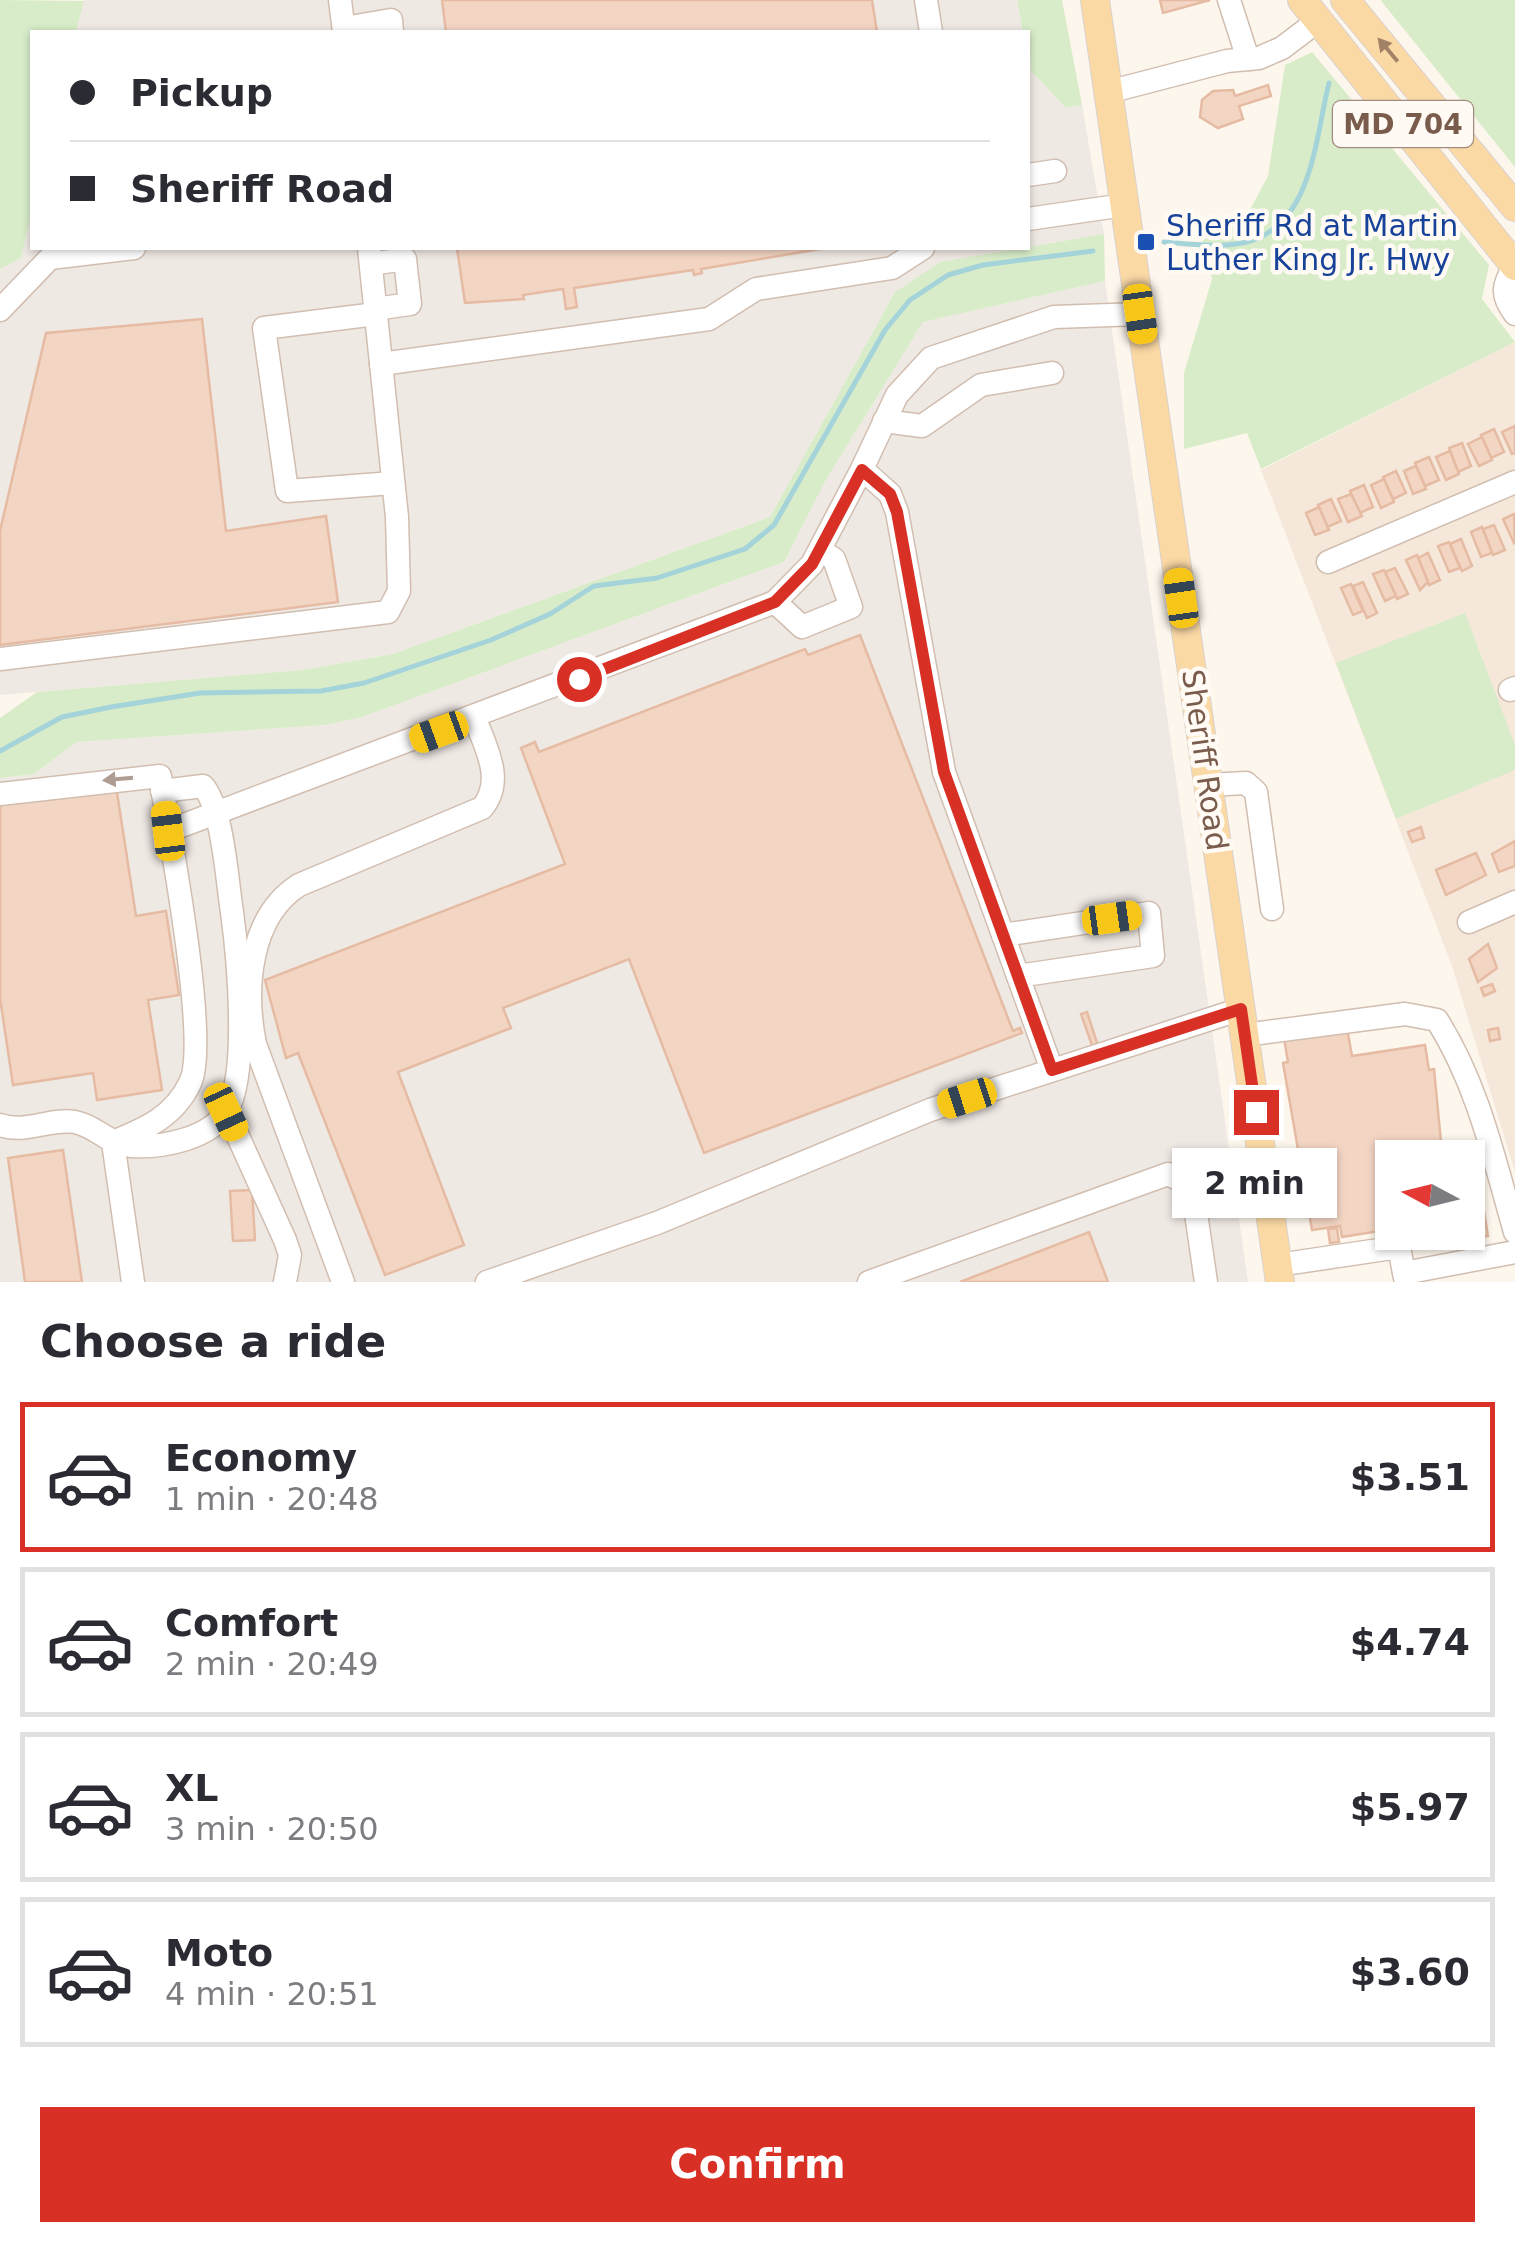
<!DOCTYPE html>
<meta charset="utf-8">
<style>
body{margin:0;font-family:"DejaVu Sans",sans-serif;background:#f7f7f7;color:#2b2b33;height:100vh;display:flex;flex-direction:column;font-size:38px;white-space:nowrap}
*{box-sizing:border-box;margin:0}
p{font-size:32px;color:#7c7c81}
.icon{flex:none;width:55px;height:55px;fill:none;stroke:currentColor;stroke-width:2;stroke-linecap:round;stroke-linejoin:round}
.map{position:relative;height:1282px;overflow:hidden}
.panel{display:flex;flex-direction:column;background:#fff;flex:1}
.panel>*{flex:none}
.guide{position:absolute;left:30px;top:30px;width:1000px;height:220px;border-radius:0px;box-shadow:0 2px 8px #0004;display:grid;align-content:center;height:220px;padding:0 40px;background:#fff}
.needle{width:65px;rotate:277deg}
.tools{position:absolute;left:1375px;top:1140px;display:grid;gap:20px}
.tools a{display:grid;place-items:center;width:110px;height:110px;border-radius:0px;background:#fff;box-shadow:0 2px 8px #0004;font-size:50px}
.end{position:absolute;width:45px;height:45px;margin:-22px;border:12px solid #d93025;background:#fff;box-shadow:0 0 0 5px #fff}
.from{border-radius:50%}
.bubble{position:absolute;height:70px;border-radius:0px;background:#fff;box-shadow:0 2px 8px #0004;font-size:32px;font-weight:600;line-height:70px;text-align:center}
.car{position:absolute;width:30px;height:60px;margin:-30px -15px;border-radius:12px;box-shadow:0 0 8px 2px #0007;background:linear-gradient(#f5c518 24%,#345 0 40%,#f5c518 0 76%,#345 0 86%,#f5c518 0)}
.guide b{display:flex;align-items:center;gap:35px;height:95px;font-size:38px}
.guide b+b{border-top:2px solid #e1e1e2}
.guide i{width:25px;height:25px;background:#2b2b33}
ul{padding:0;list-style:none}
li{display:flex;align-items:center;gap:30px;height:150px;margin:0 20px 15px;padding:0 20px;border:5px solid #e1e1e2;border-radius:0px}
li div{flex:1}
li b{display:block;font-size:38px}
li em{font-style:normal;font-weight:600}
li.selected{border-color:#d93025}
li>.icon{width:90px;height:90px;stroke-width:1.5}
h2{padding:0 40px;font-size:45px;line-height:120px}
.primary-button{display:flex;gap:20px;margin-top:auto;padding:20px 40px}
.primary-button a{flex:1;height:115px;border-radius:0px;background:#d93025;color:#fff;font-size:40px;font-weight:600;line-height:115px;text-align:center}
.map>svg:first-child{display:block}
</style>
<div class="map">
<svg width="1515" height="1282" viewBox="0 0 1515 1282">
<rect width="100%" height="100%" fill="#fdf6ec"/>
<path fill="#f5e8da" d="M1515,342V1172L1452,966L1261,470Z"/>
<g fill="#efe9e4">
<path d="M84,0H1017L1023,32H76Z"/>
<path d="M1028,53L1031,71L1066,108L1082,105L1104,234L1028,247Z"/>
<path d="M32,212V248H1026L940,262L895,292L770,517L393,654L302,670L0,695V269L21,258Z"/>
<path d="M1105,281L1248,1282H0V778L34,774L77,742L325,725L362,717L784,562L827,478L923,322Z"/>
</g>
<g fill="#d8ecc9">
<path d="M0,0L84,1L76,32H32V212L21,258L0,269Z"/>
<path d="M1017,0H1062L1082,105L1066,108L1031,71L1028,32H1023Z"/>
<path d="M1381,0H1515V167L1382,2Z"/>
<path d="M1312,52L1489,265L1482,299L1515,342L1261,469L1247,433L1184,449V373L1212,279L1198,224L1246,217L1268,176L1285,65Z"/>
<path d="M1104,234L1105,281L923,322L827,478L784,562L362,717L325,725L77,742L34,774L0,778V718L37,692L302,670L393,654L770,517L895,292L940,262Z"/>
<path d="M1465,613L1515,745V770L1396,819L1336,663Z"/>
</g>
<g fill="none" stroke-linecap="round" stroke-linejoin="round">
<g stroke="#a5d3da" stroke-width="5">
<path d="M1164,242C1189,244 1217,248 1242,243C1313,229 1315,138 1329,83"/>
<path d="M0,751L62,717L111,707L200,693L321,691L364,683L491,640L550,614L594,586L657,578L745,549L774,525L885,330L910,300L948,275L983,265L1093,251"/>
</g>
</g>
<g fill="#f3d5c3" stroke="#e6bba3" stroke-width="2.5">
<path d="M442,0H872L877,32H446Z"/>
<path d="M1160,0H1210L1163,13Z"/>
<path d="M1268,85L1271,96L1239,106L1243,119L1218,128L1200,117L1202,100L1213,91L1233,90L1235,96Z"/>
<path d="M457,248H826L701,269L702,273L694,275L693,270L574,288L577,307L566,309L563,289L523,295L524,299L465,303Z"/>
<path d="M202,319L226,531L326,516L338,602L0,645V531L46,333Z"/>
<path d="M1515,426V453L1512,454L1502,432Z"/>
<path d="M1494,429L1504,452L1491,458L1481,435Z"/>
<path d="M1482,437L1492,460L1479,466L1468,444Z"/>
<path d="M1462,443L1471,466L1458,472L1449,448Z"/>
<path d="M1450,451L1459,474L1446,480L1436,457Z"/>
<path d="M1429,457L1439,480L1425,486L1415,463Z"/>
<path d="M1416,466L1426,489L1413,494L1404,471Z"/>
<path d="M1396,471L1406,493L1393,499L1383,477Z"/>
<path d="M1384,479L1394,502L1381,508L1371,485Z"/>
<path d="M1364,485L1373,507L1360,513L1350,491Z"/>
<path d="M1351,494L1362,516L1348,522L1338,499Z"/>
<path d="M1331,499L1341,521L1327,527L1318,505Z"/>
<path d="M1319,507L1329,530L1315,535L1306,513Z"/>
<path d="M1514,514L1515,542L1514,543L1503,519Z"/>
<path d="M1494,525L1505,550L1493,555L1483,529Z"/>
<path d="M1482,527L1492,553L1481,557L1471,532Z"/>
<path d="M1461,539L1472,566L1462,571L1450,544Z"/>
<path d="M1449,542L1460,568L1449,572L1438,546Z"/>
<path d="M1428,553L1440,580L1429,585L1418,558Z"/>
<path d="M1417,555L1428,582L1420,590L1406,560Z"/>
<path d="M1395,568L1408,594L1397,599L1385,572Z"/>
<path d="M1384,570L1396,596L1385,601L1373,574Z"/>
<path d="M1363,582L1377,613L1367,618L1353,586Z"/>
<path d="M1351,584L1363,611L1353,615L1341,588Z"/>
<path d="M860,635L1013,1031L1020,1028L1022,1033L704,1153L629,959L503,1008L511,1028L398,1072L464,1245L385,1275L298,1053L286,1058L265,980L565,864L521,748L535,742L539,752L805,649L808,655Z"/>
<path d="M116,786L136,916L166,911L179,995L148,1000L162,1090L97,1100L93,1073L13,1085L0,998V804Z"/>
<path d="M1421,827L1424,838L1412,842L1408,832Z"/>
<path d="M1515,841V866L1499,872L1492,854Z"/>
<path d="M1476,853L1486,875L1446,895L1436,870Z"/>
<path d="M1488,944L1497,968L1478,982L1469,959Z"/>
<path d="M1492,984L1495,991L1484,996L1481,988Z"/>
<path d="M1087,1012L1098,1046L1093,1048L1081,1014Z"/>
<path d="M1347,1028L1352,1056L1425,1045L1429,1070L1434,1069L1442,1152L1430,1153V1158H1392V1229L1342,1237L1340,1226L1312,1230L1283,1063L1288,1062L1284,1038Z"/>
<path d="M1498,1028L1500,1039L1490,1041L1488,1030Z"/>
<path d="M63,1150L82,1282H25L8,1158Z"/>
<path d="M1474,1151L1488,1236L1443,1243L1441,1232H1468V1158H1432Z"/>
<path d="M252,1190L255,1240L233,1241L230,1191Z"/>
<path d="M1337,1228L1339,1242L1330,1243L1328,1229Z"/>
<path d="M1089,1232L1108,1282H960Z"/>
</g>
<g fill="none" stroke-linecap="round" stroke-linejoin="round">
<defs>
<g id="minor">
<path d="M340,0L344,32"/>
<path d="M926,0L931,32"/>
<path d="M1229,0L1248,59"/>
<path d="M344,28L391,20L392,32"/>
<path d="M1108,92L1227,61L1259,58L1282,48L1319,20"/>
<path d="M1028,175L1055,171"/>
<path d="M1028,219L1124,205"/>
<path d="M371,264L405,259L410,304L375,309"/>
<path d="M1515,265C1503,285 1500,294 1515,314"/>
<path d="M0,310L50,258L134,248"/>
<path d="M376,314L264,328L287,491L393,483"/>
<path d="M381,364L709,319L756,289L892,268L923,248"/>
<path d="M884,421L922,426L981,385L1052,373"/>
<path d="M1328,562L1515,482"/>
<path d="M775,602L802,627L851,607L834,559L820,550"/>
<path d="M0,659L388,612L399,591L397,517L369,248"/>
<path d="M1510,690L1515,688"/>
<path d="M1208,785L1246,783L1256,792L1272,909"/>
<path d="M0,794L160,776C169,831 210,1043 190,1083C174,1117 145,1129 113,1142L133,1282"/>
<path d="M168,831L775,602L812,564L862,469"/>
<path d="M1469,922L1515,902"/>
<path d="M1003,935L1149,913L1153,956L1018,976"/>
<path d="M1245,1035L1405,1014L1437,1020C1478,1085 1494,1159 1515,1232"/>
<path d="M1052,1070L944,772L897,512L890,494L862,469L897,395L931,358L1054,317L1140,314"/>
<path d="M227,1112L285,1240L290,1255L285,1282"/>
<path d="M0,1125C27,1134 49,1118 75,1122C96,1126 108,1144 131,1146C161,1148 211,1139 227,1110C249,1073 238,956 232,912C227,881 223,809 203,786L162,791"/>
<path d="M1278,1265L1399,1247L1404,1273"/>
<path d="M343,1282L255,1044C244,989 249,917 299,885L482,808C505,781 486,748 475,719"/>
<path d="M487,1282L657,1223L930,1110L1241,1009"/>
<path d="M869,1282L1168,1174L1192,1186L1206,1282"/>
<path d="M1406,1282L1404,1273L1515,1252"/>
</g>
<g id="major">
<path d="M1095,0L1280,1282"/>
<path d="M1302,0L1515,266"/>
<path d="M1345,0L1515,207"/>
</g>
</defs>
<use href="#minor" stroke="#d1beb0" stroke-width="25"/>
<use href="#major" stroke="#dad1cd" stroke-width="30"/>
<use href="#minor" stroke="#fff" stroke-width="22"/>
<use href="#major" stroke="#fbd9a5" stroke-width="28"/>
</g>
<defs><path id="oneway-solid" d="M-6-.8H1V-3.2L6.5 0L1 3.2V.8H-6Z" transform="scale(2.5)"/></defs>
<use fill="#a18267" href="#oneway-solid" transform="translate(1388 50) rotate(-130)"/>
<use fill="#af9d94" href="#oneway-solid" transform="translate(118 779) rotate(175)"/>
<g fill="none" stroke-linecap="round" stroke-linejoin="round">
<path stroke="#d93025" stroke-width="12" d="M579,679L775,602L812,564L862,470L890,494L897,512L944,772L1052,1070L1241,1009L1256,1112"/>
</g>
<rect fill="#1a4fb4" stroke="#fffaf3" stroke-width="4" x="1136" y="232" width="20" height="20" rx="5"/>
<g text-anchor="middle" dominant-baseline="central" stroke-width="9" stroke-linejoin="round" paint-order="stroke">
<rect fill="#fffaf3" stroke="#a28b7f" stroke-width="2.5" x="1333" y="101" width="140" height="46" rx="8"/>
<g font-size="28" font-weight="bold" fill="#7a5c4d">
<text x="1403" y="124">MD 704</text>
</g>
<g font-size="30" fill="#164399" stroke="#fffaf3" text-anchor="start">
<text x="1166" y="225">Sheriff Rd at Martin<tspan x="1166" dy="34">Luther King Jr. Hwy</tspan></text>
</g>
<g font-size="30" fill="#7a5c4d" stroke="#fffaf3">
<text transform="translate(1205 760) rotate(82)">Sheriff Road</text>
</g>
</g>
</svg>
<div class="tools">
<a><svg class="needle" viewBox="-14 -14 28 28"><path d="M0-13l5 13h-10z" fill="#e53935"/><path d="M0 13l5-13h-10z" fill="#7c7c81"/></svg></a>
</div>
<i class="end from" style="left:579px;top:679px"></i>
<i class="end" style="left:1256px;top:1112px"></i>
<div class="bubble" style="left:1172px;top:1148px;width:165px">2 min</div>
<i class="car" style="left:1140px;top:314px;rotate:172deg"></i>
<i class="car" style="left:1181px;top:598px;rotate:352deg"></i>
<i class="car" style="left:439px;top:732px;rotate:250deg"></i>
<i class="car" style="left:168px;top:831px;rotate:353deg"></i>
<i class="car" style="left:1112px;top:918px;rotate:82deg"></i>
<i class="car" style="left:967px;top:1098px;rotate:252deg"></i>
<i class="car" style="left:226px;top:1112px;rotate:155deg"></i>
<div class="guide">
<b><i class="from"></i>Pickup</b>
<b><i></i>Sheriff Road</b>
</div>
</div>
<section class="panel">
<h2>Choose a ride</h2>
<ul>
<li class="selected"><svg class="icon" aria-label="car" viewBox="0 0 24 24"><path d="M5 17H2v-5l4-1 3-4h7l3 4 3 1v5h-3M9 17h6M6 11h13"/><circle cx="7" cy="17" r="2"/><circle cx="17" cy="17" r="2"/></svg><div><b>Economy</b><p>1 min · 20:48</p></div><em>$3.51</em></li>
<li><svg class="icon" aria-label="car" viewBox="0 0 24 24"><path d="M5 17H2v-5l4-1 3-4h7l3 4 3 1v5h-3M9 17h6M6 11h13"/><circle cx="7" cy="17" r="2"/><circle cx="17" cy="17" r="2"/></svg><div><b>Comfort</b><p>2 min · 20:49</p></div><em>$4.74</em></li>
<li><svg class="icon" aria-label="car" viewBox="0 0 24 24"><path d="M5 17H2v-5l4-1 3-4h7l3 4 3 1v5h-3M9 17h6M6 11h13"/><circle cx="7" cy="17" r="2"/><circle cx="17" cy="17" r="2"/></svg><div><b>XL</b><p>3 min · 20:50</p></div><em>$5.97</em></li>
<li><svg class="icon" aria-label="car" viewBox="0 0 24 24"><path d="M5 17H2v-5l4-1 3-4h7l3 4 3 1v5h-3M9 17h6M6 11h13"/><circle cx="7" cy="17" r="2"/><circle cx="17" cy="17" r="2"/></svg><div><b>Moto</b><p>4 min · 20:51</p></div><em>$3.60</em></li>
</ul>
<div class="primary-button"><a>Confirm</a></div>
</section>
